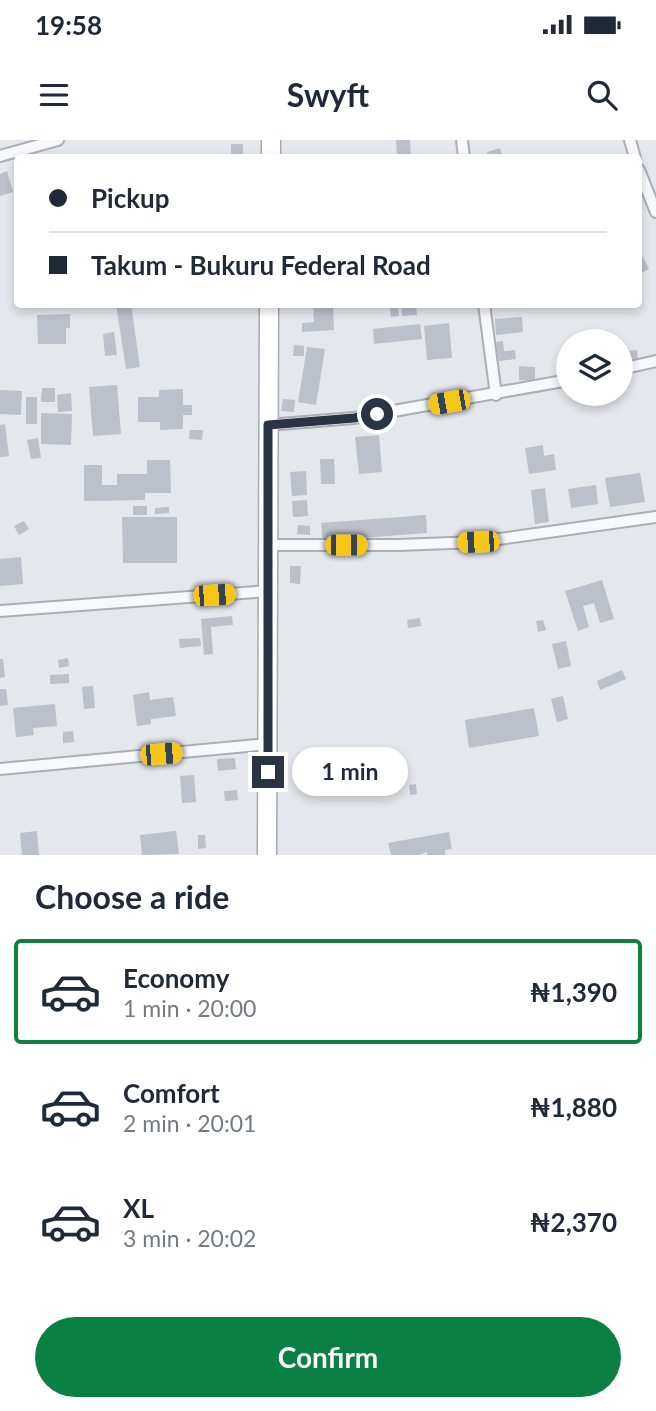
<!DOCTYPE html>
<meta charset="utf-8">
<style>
body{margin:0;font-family:Lato,sans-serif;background:#f2f2f3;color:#1f2937;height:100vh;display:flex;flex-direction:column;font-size:26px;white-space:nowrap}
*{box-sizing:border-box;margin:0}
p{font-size:23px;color:#747a83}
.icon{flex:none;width:38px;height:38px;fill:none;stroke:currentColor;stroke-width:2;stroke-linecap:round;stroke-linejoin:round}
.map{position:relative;height:715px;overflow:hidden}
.drawer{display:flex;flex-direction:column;background:#fff;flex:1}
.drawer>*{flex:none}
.top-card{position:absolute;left:14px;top:14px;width:628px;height:154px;border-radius:7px;box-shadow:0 4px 10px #0003;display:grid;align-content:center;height:154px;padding:0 35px;background:#fff}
.buttons{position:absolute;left:556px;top:189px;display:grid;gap:14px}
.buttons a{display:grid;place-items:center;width:77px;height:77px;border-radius:50%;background:#fff;box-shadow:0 4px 10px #0003;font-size:35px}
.end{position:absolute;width:32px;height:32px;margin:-16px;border:9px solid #2b3445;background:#fff;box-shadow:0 0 0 4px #fff}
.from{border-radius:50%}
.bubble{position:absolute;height:49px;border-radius:24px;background:#fff;box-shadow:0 4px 10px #0003;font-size:23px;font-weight:700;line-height:49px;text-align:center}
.car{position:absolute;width:21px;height:42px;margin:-21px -10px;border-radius:9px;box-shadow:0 0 5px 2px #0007;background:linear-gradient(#f5c518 24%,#345 0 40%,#f5c518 0 76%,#345 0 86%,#f5c518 0)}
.top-card b{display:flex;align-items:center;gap:24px;height:66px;font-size:26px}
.top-card b+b{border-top:2px solid #e0e1e3}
.top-card i{width:18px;height:18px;background:#1f2937}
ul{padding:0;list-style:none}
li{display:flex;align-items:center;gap:21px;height:105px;margin:0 14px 10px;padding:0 21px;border:4px solid transparent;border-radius:7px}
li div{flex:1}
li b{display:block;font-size:26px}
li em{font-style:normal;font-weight:700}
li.selected{border-color:#0b8043}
li>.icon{width:63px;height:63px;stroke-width:1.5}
h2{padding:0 35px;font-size:32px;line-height:84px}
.action{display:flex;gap:14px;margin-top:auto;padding:14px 35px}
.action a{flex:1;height:80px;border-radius:42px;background:#0b8043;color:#fff;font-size:28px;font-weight:700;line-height:80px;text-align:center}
.status{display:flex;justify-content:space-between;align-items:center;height:49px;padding:0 35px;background:#fff;direction:ltr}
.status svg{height:19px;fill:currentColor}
header{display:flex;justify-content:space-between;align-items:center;height:91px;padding:0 35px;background:#fff;font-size:32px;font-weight:700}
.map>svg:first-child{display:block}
</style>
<div class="status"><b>19:58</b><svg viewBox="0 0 49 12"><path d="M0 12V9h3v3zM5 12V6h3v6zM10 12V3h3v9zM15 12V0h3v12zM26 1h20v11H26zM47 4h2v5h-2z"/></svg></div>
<header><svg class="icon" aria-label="menu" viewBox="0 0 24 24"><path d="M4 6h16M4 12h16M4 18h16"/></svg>Swyft<svg class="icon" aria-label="search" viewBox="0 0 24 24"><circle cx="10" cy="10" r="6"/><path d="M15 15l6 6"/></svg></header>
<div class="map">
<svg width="656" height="715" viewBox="0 0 656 715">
<rect width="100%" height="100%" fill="#e4e7ec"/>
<g fill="#bbc0ca">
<path d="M396,0H410L411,18H397Z"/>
<rect x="231" y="4" width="12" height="14"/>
<path d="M500,8L503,18H488L487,12Z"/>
<path d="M7,31L13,52L0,56V34Z"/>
<path d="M639,109L649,129L639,134Z"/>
<path d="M116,164H131L140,227L126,229Z"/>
<path d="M313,164H333L334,190L302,192V183L314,182Z"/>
<path d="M390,164H398L399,176L391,177Z"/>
<path d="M401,164H416L417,175L402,176Z"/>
<path d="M70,174V188H66V204H38L37,175Z"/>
<path d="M522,177L523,192L496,195L495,179Z"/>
<path d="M449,183L452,218L427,220L424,186Z"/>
<path d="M420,184L422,199L374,204L373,189Z"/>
<path d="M114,192L117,215L105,216L103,194Z"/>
<path d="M503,201L504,211L515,210L516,219L499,221L496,202Z"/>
<path d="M294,205L304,206V216H293Z"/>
<path d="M307,207L325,209L316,265L298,262Z"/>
<path d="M637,210L638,220L624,222L622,212Z"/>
<path d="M519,226L535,227V241L519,240Z"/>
<path d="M117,245L121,294L93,296L89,247Z"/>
<path d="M42,248H55V262H41Z"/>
<path d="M183,249V265H192V275H183V289L160,290V282H138V257H159V250Z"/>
<path d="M0,250L22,251L21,275L0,274Z"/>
<path d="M71,253L72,271L58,272L57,255Z"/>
<rect x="26" y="257" width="11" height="27"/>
<path d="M283,259L295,260L294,272L281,271Z"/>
<path d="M41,273L72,274L71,305L41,304Z"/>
<path d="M5,284L9,316L0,317V285Z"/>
<path d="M190,290H203L202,300L189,299Z"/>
<path d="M379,295L382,332L359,334L355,297Z"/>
<path d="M38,298L41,318L31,319L27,300Z"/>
<path d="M543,305L544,316L554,314L556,330L529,334L525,308Z"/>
<path d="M320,319H334L335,344H321Z"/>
<path d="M147,320H170L171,353H145V360L84,361V325H102V345H117V334H147Z"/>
<path d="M306,331L307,355L292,356L290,332Z"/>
<path d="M640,333L645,362L610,367L605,338Z"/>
<path d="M596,345L598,364L571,368L568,349Z"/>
<path d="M545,348L549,382L535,384L531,350Z"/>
<path d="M307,360L308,376L293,377L292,361Z"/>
<rect x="133" y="366" width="14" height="9"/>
<path d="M169,367V373L155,374V368Z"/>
<path d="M426,375L427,393L323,401L321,383Z"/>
<path d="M122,377H177V423H123Z"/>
<path d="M24,381L29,389L19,395L14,386Z"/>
<path d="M298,385L310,386V395L297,394Z"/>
<path d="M21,417L23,444L0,446V419Z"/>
<path d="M290,426H301L300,444L290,443Z"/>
<path d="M602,440L614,479L600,483L594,463L583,466L589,487L578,491L565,451Z"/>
<path d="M232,476L233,485L211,487L213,514L204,515L201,479Z"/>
<path d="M420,478L421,486L408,488L407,480Z"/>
<path d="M543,480L546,490L538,492L536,481Z"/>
<path d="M200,498L201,506L180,508L179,499Z"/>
<path d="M566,501L571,526L558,529L552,504Z"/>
<path d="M68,518L69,526L59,528L58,520Z"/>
<path d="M0,519H3L5,537L0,538Z"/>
<path d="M622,530L626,539L600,550L597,541Z"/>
<path d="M69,534V543L50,544V535Z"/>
<path d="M93,546L95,568L84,569L82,547Z"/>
<path d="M0,549H6L8,565L0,566Z"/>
<path d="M149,552L150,560L173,557L176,576L151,579V584L137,586L133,555Z"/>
<path d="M563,556L568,579L557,582L551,559Z"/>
<path d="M55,564L57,586L33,588L34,595L16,597L13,568Z"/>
<path d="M534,568L539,596L469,608L465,580Z"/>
<path d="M73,591L74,602L63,603V592Z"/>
<path d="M235,618L236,629L218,631L217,619Z"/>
<path d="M194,635L196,662L182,663L180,636Z"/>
<path d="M323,643H338V650L324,651Z"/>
<path d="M416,644L417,654L410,655L409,645Z"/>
<path d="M237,650L238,660L225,661L224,651Z"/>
<path d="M37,691L39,715H22L20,693Z"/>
<path d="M176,691L179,714L142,715L140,695Z"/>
<path d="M449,692L452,709L445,710V715H427V712L419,715H391L388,703Z"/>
<path d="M198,695H205L206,708L198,709Z"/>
</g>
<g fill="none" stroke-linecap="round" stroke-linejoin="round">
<defs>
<g id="street">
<path d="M462,0L464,18"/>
<path d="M630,0L635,18"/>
<path d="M0,16L58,0"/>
<path d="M639,30L656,72"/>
<path d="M484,164L496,255"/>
<path d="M621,229L656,221"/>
<path d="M268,285L354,278L569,240"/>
<path d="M267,405H398L478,402L656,377"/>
<path d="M0,471L268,451"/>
<path d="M0,629L268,604"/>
</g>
<g id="primary">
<path d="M271,18V0"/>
<path d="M267,715L269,164"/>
</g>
</defs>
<use href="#street" stroke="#a9aeb7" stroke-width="14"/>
<use href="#primary" stroke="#a3abb8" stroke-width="21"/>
<use href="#street" stroke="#f7f8fa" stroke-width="10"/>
<use href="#primary" stroke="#fff" stroke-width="18"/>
</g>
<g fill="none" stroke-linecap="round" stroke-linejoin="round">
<path stroke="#2b3445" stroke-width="9" d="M268,632V285L354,278L377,274"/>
</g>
</svg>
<div class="buttons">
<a><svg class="icon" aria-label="layers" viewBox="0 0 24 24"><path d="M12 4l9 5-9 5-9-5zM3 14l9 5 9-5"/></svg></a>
</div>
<i class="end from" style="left:377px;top:274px"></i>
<i class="end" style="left:268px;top:632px"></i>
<div class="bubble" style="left:292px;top:607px;width:116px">1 min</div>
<i class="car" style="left:449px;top:262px;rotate:260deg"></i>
<i class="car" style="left:478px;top:402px;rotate:268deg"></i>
<i class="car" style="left:346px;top:405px;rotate:90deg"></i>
<i class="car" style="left:214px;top:455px;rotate:86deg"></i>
<i class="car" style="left:161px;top:614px;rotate:85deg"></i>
<div class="top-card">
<b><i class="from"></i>Pickup</b>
<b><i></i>Takum - Bukuru Federal Road</b>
</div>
</div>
<section class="drawer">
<h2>Choose a ride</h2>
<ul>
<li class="selected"><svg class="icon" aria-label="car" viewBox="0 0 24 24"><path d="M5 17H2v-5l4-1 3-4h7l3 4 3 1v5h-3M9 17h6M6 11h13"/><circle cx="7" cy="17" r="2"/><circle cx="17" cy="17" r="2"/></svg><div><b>Economy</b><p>1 min · 20:00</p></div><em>₦1,390</em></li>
<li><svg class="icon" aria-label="car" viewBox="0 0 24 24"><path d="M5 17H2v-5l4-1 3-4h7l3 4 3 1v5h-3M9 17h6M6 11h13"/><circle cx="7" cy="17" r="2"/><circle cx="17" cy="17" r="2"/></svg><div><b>Comfort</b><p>2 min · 20:01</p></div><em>₦1,880</em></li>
<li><svg class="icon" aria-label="car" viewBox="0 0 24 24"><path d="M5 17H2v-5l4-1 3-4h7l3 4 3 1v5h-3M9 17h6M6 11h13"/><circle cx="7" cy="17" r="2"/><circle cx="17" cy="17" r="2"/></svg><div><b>XL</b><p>3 min · 20:02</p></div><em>₦2,370</em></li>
</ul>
<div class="action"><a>Confirm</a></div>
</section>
